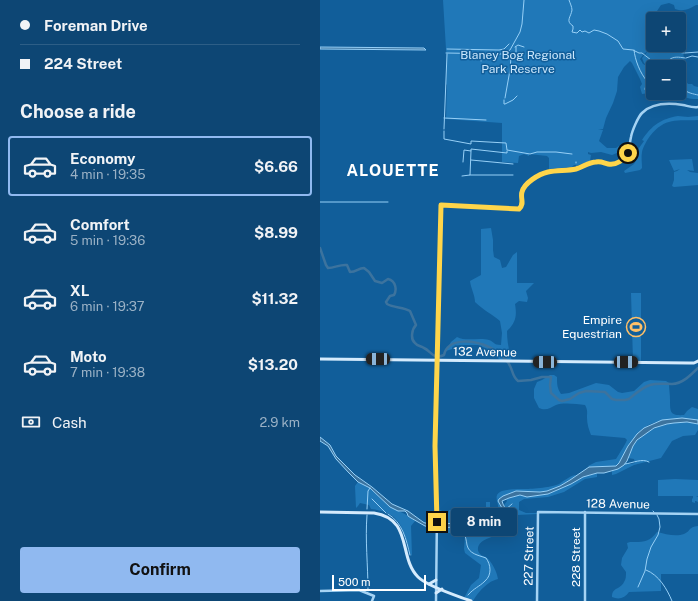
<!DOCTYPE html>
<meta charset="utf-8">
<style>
body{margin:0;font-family:"Public Sans",sans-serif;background:#1b507c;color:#f1f3f6;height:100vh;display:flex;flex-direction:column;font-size:15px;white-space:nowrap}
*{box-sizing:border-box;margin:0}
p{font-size:13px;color:#9ab1c5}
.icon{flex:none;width:22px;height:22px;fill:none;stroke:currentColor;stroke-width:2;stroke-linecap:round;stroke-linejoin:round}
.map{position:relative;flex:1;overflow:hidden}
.details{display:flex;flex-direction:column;background:#0d4674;width:320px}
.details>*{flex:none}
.top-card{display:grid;align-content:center;height:88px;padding:0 20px;background:#0d4674}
.controls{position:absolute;left:326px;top:12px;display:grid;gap:8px}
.controls a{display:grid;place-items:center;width:40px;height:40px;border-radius:4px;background:#0d4674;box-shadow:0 4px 16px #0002,0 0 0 1px #2d5e86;font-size:20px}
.scale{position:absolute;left:12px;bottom:10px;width:94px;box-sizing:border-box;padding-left:4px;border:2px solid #fff;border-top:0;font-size:11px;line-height:14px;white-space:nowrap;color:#fff;-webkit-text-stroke:3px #115e9a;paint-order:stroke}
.end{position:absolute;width:18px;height:18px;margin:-9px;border:5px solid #ffd54a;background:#111;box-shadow:0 0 0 2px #111}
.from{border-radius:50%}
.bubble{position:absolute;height:28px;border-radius:4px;background:#0d4674;box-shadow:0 4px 16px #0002,0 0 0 1px #2d5e86;font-size:13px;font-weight:700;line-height:28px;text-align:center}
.car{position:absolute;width:12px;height:24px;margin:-12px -6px;border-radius:5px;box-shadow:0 0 3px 1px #0007;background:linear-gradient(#222 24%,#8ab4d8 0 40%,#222 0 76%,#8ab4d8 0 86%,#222 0)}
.top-card b{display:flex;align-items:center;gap:14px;height:38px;font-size:15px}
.top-card b+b{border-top:1px solid #2d5e86}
.top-card i{width:10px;height:10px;background:#f1f3f6}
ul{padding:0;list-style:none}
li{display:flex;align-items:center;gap:12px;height:60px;margin:0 8px 6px;padding:0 12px;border:2px solid transparent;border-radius:4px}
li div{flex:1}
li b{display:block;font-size:15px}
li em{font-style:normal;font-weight:700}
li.current{border-color:#90b9f0}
li>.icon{width:36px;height:36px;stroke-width:1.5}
h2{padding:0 20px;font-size:18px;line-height:48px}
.pay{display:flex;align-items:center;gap:10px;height:44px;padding:0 20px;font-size:15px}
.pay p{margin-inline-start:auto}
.primary-button{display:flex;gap:8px;margin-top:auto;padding:8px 20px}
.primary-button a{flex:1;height:46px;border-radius:4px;background:#90b9f0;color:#111;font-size:16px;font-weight:700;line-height:46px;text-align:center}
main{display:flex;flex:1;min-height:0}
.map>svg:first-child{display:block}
</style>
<main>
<section class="details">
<div class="top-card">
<b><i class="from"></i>Foreman Drive</b>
<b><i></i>224 Street</b>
</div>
<h2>Choose a ride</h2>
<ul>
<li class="current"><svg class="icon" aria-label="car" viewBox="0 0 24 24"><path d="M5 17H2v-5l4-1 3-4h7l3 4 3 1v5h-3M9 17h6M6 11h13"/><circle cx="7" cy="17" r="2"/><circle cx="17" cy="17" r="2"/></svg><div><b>Economy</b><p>4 min · 19:35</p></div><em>$6.66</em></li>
<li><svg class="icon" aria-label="car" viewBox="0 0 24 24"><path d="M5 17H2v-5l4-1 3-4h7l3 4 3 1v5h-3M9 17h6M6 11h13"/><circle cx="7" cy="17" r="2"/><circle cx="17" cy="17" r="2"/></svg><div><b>Comfort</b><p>5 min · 19:36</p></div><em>$8.99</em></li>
<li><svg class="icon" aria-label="car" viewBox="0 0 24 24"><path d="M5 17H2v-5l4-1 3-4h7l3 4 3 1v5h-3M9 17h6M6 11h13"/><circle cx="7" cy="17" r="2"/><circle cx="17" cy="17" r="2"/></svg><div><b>XL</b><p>6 min · 19:37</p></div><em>$11.32</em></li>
<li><svg class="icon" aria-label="car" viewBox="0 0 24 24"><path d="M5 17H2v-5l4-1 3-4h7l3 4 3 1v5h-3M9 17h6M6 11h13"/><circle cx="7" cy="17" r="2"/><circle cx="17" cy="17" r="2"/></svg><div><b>Moto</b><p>7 min · 19:38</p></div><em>$13.20</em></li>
</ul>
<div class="pay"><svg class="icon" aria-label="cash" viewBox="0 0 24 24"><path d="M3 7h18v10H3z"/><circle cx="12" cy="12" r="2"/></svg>Cash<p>2.9 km</p></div>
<div class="primary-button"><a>Confirm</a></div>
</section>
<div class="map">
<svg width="378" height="601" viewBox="0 0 378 601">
<rect width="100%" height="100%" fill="#115e9a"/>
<g fill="#2078b8">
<path d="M123,0H378V5H376C369,9 364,12 355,9L354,5L349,3L341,5L337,11V19H333V36C330,38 328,42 327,45L332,47L323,55L320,59L323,64L327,66L324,63L322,58L328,51L332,49L333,46L337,48L363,49L364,60H359C359,70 362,76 368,84H372L374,86L378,87V99C354,100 359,85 359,67H333V70L331,69L329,67L327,71L333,79V85L330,86L329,93L322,94L320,87L322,84L320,79L312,63L310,61L304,67L298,77L297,91L293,103L286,118L283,129H278L283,130L279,141L287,148H296L299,146L302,147L306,149L303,152L297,153L292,155L281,152L271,153L268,152V154L271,155L270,161L256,166V165H254L252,167L229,169V158L227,156L209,154V156L204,154L199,156L198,163L182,162V123L126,119L127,85L126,84L127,59L126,49Z"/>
<path d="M358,116L368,117L378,116V120C357,121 345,117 330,136C327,140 323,147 322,152C321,157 322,163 322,168L320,170L305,173L304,171L314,164L317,159L319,148L324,141L322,140C332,125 341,119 358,116Z"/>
<path d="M372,159L374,171L367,170L370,172L378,173V185L354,187L352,186L354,180V172L357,171L360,169L354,171L349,160Z"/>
<path d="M171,228L173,240V250L174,257L180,260L182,268L186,267L193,255L197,252V283H214L206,291L208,298L207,302L199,301L195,304C197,316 196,322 187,331C187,342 189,351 192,361H180L175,353L170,350L158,345H140L135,346L132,349L126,351L131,342L137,337C147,342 159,337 169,340C175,342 173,345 181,345L182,333L180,321C172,314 163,310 155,302C155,295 151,289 150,281L161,275V229Z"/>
<path d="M311,293H321V361H313Z"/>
<path d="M230,375H234L237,377C237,384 237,388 241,394L249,393L276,383L289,385L298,392L302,393L314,391L324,382L330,380L346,381L349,383C349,389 350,394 350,400C350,412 350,416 364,415L367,411L372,407L378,409V420C363,417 337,418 324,428C319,432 311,441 308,446C304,452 303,461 297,465C291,468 276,468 269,467L268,466L276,462L296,459C299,454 305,445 307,440L305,438L271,435C269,430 267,424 267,418C267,413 268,410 265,405C257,404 243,402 236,405C230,408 226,411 219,408L214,398V389L217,382L222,380Z"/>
<path d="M367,422L378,424V430L375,435L363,436L352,441L341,458L314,465L296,474L292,475V471L298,469L306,463L311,464L315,463L314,459L308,458C310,454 311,449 313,446C315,442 319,439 322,436C337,425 348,423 367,422Z"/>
<path d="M277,473V477L265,479L244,492L228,497L204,499L199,502V510L206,513H217V514L197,515L193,518L191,521L184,523V533C179,533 174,536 169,538C162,540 154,547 160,554C162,556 164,556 166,557C172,562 177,572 178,579C175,580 171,581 169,583C163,587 156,595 153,601L144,598L151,585L159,578L161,565L145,553L144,549L145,536L142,533H119L118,528L119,527L118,513L119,511L121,510L123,513H128L129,510H138V513L139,508L166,509V502H170V509L178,508C179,503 173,496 180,492C185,489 199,489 205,489C212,489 234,487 239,484C244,481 248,477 255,475L256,476L240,486L227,491L220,492L196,491L183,496L179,502L181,505L182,513H184L186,512L184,505L187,501L186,499L200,495L207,497L228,494L251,484L263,477Z"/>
<path d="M355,479L378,480V496H376L378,497V505V502L376,501H375V503L372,502V499L373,498V496H338V480Z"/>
<path d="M38,482L50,488L70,507L85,514L95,521L91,526L92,556C89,553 89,547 87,542C81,520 74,512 51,509L49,505L40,503L38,506L36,508L35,486Z"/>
<path d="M378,526V574H341V591L309,592C305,598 299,600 292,597C292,587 300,590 304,582C306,579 306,576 306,572L301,565L302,558L308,548L307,543L310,542C322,542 329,543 337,532C345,534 356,537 364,534C371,531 368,527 378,526Z"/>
</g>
<g fill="#3c739e" stroke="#97d0f7">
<path d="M0,47L104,48L106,50L0,49Z"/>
<path d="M362,418L378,420V424L367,422L354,423L347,424L334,428L317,440L313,446L307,461L304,465L298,469L284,473H277L263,477L251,484L228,494L207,497L200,495L189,498L182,501C183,506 186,507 186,512C186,525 172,532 162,533C155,534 149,532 143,530V533L141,530L134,527L118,528L105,526L91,518L88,516L87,513L85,511H78L70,507L50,488L38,482L29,473L16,459L8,446L0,441V437L10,445L16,456L35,475L52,487L72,504L88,511L103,522L105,523H122L136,524L142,527L156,531H160L170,527H172L179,522L184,510L182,508L178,501L179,499L183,496L196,491L220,492L227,491L240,486L250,480L269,467L296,466L299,463L308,446L317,434L324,428L342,420Z"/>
</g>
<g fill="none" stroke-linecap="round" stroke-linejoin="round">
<g stroke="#97d0f7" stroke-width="1">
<path d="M249,0C250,3 252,7 252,10C251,17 245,21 253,26V29L252,32L257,33L260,30L262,32L265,31L269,33L274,30L279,31L287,34L298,41L303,49L313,50L319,53H322L331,60L348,61L349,66L350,67"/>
<path d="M195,47L198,45L204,47"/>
<path d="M196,47V52"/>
<path d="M127,49L179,50L184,49L189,44"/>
<path d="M314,50C315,60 320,73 327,81L325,89L327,95"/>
<path d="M351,51C357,50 359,53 364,53"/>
<path d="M126,53L182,54L187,52L190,50L200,32L202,24L204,0"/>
<path d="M365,53L378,52"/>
<path d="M160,55L161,61"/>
<path d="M366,58L372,56L378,57"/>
<path d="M349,60C353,56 359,57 365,58"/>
<path d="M359,79C363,83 361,84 363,88C366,93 374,94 378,95"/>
<path d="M185,98L190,70L191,57L188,53"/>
<path d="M184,100V104H185L193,100L197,96"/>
<path d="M124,118L166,120"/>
<path d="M124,129L127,54"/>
<path d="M124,131V139L151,144V141L186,143L187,150L210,154L217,152H236L252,154"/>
<path d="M151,160L193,164"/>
<path d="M143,162L144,150L151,151V149L187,153V151"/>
<path d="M256,163V162"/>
<path d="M150,175H193"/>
<path d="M142,176L150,175L151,151"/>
<path d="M0,202H68"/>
<path d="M305,464C313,463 322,458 329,462"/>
<path d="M52,499L66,513"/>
<path d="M47,509L48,491L50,488"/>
<path d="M185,510L192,504"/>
<path d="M333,511L334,512"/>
<path d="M68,514C83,523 86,539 90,555"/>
<path d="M47,515C45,540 48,565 48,591"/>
<path d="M143,532C146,537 146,539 147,545C149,554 158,555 166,558C171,565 172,575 165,581C159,587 154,588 148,595"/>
<path d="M326,570C339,575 347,589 352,601"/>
<path d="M318,587L325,571L327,559L331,547L338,535L340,527L339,519L337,515"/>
</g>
<path stroke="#3c739e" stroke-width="2.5" d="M0,248L6,265L8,268C15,268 20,264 27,265L30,272C37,272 38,268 44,268L49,272L55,281L62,283L68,279C76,281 77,290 74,295L70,296L66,302L67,304C74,308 83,307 90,311L96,325C92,329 90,339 95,343C97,346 101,346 104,348C111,351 113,360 124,355C128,336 156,341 169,347C175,349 181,356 186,360C193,366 191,376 198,381L211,380L222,377H231L230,385L231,393L239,400L242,401L250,399L259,393L266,391L285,392L292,399L296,400H305L309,399C315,394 323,387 330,385C337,383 344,384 352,384C362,384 371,375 378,368"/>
<g stroke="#a5d3f4" stroke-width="2.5">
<path d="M265,512V601"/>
<path d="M0,591L39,590L54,596L52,601"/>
<path d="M116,601L117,513L115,446L121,205L199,209C205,205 200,198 201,192C204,182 216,177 224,173C233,169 245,171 254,169C261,168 267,163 274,162C287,159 289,170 303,160C310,155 309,145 311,137C312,131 318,117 322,113C332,103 350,103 363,105C368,106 373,108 378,107"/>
<path d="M217,601L218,512L378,514"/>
</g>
<g stroke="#d5ebfd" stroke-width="3">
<path d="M0,359L369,363H374L378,361"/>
<path d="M0,512L54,513C93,519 78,557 98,577C108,587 138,596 151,601"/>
<path d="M109,584L116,580"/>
<path d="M116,593L122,589"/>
</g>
</g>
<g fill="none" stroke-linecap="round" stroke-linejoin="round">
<path stroke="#ffd54a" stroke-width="5" d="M117,522L115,446L121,205L199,209C205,204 200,198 202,192C204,183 219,174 228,172C237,170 247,171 256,169C263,167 269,162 276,162C281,161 284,163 288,164C296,166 305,159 308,153"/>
</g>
<defs>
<symbol id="stadium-ring" viewBox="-11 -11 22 22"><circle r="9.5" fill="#115e9a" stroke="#ffc068" stroke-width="1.5"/><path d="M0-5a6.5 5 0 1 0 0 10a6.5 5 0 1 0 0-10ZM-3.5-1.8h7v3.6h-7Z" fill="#ffc068"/></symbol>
</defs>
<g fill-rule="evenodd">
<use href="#stadium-ring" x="305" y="316" width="22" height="22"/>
</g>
<g text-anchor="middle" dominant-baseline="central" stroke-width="3" stroke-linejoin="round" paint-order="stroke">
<g font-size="12" fill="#cde9fe" stroke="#115e9a">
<text x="198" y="55">Blaney Bog Regional<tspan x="198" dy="14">Park Reserve</tspan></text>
</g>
<g font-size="12" fill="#fff" stroke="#115e9a" text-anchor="end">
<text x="302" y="320">Empire<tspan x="302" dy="14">Equestrian</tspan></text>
</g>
<g font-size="12" fill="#fff" stroke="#115e9a">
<text transform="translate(165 352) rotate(1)">132 Avenue</text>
<text transform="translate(298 504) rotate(1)">128 Avenue</text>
<text transform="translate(209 556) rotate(-89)">227 Street</text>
<text transform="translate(256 557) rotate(-90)">228 Street</text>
</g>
<g font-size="16" font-weight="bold" letter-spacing="1" fill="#fff" stroke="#115e9a">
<text x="73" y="170">ALOUETTE</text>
</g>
</g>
</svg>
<div class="controls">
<a>+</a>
<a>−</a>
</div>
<div class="scale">500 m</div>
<i class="end from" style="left:308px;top:153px"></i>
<i class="end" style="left:117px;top:522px"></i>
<div class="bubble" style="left:131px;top:508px;width:66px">8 min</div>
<i class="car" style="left:58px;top:359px;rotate:270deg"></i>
<i class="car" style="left:225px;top:362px;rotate:271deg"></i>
<i class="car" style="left:306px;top:362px;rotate:90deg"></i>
</div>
</main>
